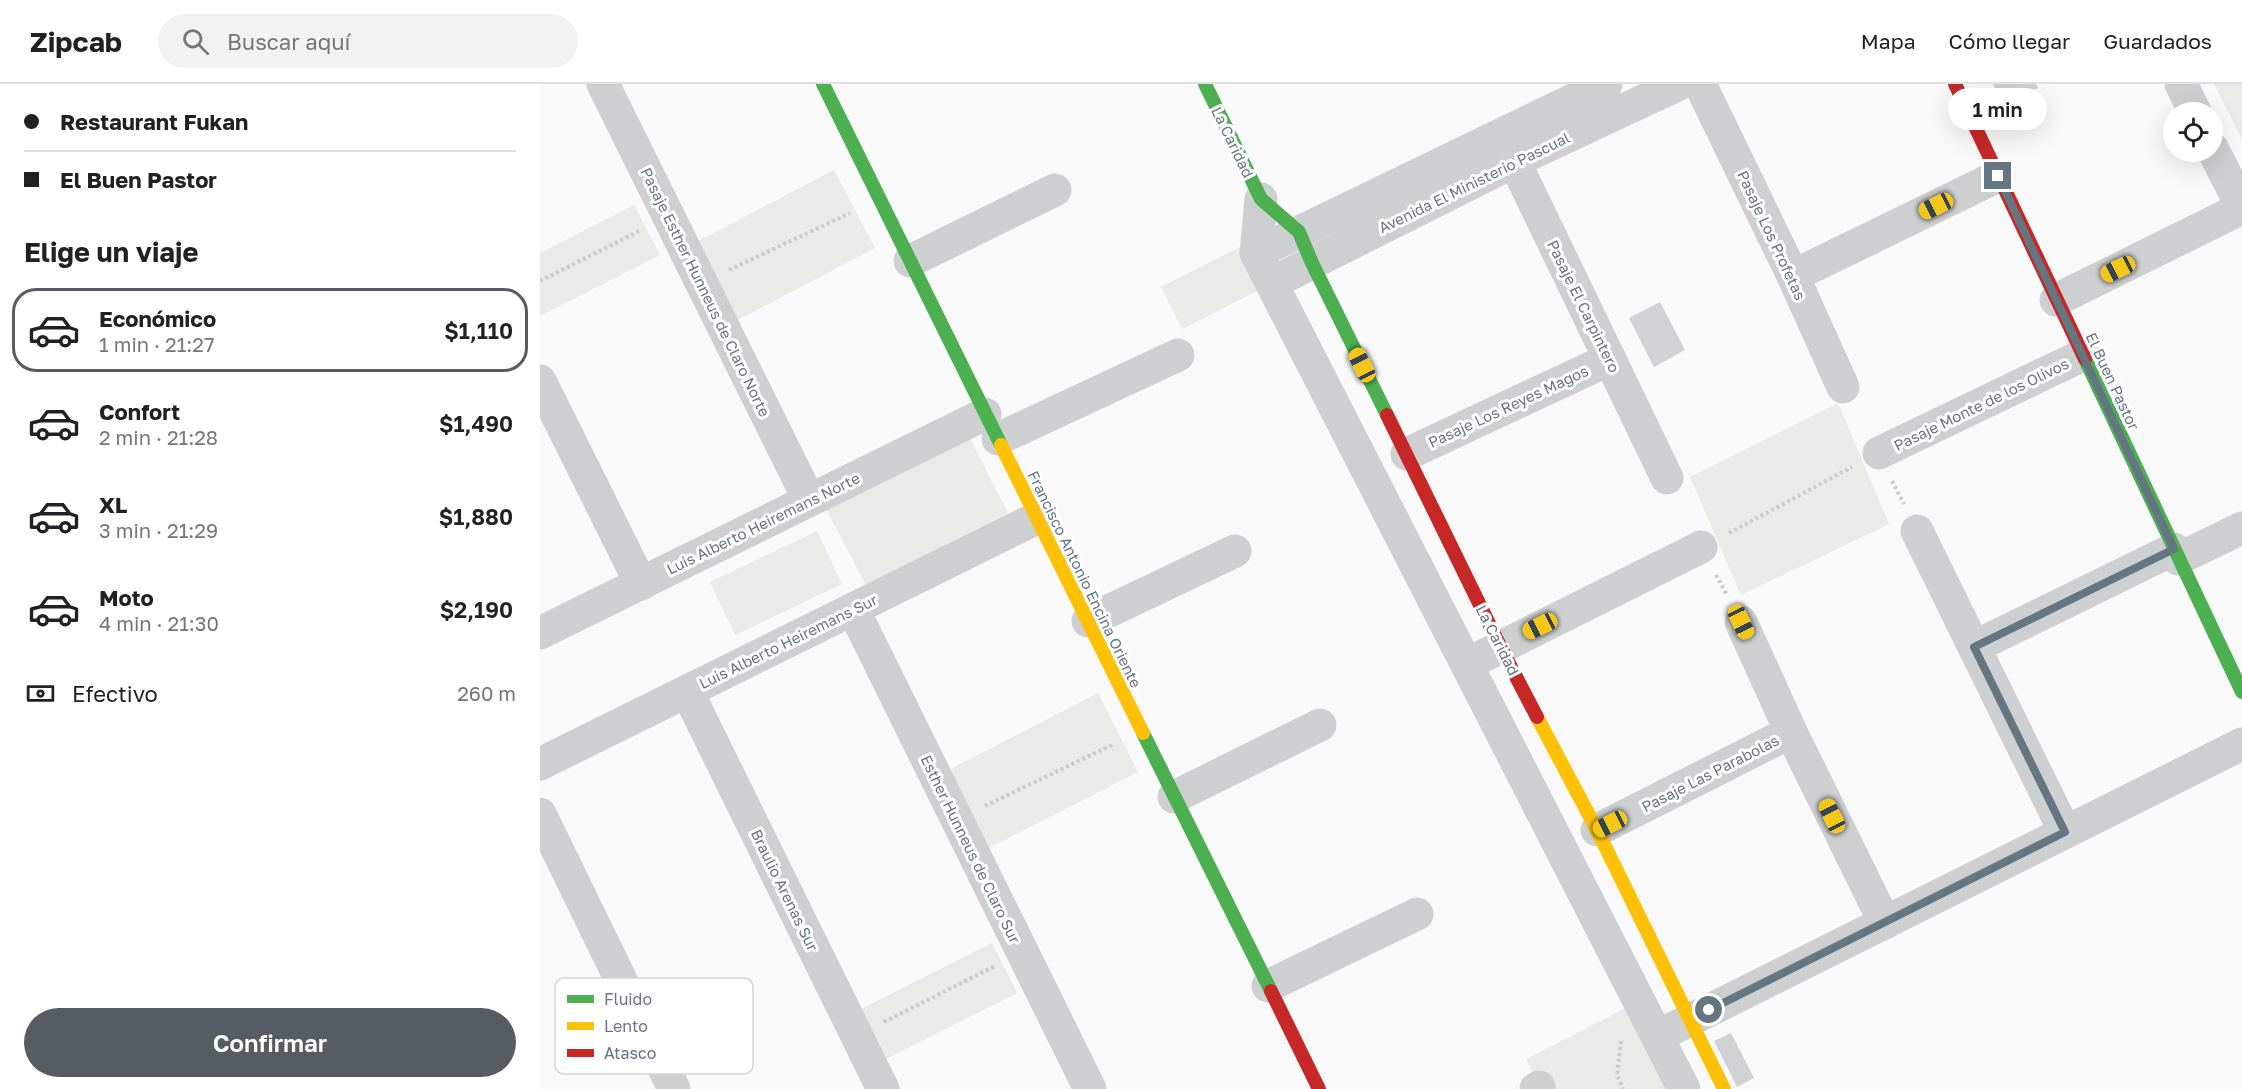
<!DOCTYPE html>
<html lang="es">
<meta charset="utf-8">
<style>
body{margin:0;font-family:"Golos Text",sans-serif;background:#f2f2f2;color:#202124;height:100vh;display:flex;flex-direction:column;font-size:22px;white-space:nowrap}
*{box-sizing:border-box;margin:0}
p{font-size:20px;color:#757577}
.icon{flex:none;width:33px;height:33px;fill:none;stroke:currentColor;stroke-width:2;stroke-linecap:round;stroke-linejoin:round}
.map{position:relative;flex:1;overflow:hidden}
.drawer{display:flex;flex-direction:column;background:#fff;width:540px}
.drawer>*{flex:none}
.top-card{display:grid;align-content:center;height:132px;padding:0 24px;background:#fff}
.tools{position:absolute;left:1623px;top:18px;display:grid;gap:12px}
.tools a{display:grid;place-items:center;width:60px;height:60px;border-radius:50%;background:#fff;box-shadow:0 6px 24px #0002;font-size:30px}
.end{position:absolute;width:27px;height:27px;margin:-14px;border:8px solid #657683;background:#fff;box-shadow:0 0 0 3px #fff}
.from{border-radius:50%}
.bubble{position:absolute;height:42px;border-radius:21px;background:#fff;box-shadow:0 6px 24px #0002;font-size:20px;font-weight:600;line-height:42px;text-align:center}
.car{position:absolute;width:18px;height:36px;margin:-18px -9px;border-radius:8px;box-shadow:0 0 4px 2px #0007;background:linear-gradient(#f5c518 24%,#345 0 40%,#f5c518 0 76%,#345 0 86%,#f5c518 0)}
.top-card b{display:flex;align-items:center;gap:21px;height:57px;font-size:22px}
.top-card b+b{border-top:2px solid #e0e0e0}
.top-card i{width:15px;height:15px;background:#202124}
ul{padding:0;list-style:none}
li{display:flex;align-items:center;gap:18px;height:84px;margin:0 12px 9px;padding:0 12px;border:3px solid transparent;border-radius:24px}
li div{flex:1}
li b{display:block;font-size:22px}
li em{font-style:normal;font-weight:600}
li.on{border-color:#565c61}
li>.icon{width:54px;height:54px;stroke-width:1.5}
h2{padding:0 24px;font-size:27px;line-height:72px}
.pay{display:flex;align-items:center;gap:15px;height:66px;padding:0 24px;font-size:22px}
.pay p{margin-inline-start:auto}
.cta{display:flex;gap:12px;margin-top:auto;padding:12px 24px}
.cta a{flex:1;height:69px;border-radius:36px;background:#565c61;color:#fff;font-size:24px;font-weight:600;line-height:69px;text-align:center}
header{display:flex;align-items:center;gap:36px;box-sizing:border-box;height:84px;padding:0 30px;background:#fff;border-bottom:2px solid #e0e0e0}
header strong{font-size:28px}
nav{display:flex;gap:33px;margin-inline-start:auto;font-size:21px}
.search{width:420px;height:54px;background:#f2f2f2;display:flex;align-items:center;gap:15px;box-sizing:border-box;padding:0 21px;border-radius:33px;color:#757577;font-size:22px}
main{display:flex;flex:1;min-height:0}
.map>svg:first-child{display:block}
</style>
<header>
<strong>Zipcab</strong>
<div class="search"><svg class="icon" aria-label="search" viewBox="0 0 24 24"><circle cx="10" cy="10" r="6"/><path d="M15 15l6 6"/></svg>Buscar aquí</div>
<nav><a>Mapa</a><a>Cómo llegar</a><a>Guardados</a></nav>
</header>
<main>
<section class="drawer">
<div class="top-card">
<b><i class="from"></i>Restaurant Fukan</b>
<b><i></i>El Buen Pastor</b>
</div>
<h2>Elige un viaje</h2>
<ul>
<li class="on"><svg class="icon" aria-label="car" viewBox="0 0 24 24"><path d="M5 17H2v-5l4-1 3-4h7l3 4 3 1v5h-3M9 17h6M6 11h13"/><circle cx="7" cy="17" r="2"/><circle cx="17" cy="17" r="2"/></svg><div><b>Económico</b><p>1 min · 21:27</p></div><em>$1,110</em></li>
<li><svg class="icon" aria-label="car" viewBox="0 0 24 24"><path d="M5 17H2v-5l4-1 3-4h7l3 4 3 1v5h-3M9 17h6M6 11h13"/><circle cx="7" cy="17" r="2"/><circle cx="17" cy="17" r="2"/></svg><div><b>Confort</b><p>2 min · 21:28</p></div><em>$1,490</em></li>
<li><svg class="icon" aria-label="car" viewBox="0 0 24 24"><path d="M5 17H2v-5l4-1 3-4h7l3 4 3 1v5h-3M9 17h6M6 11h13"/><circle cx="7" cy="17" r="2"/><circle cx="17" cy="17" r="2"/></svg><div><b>XL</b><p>3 min · 21:29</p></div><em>$1,880</em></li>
<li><svg class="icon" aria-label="car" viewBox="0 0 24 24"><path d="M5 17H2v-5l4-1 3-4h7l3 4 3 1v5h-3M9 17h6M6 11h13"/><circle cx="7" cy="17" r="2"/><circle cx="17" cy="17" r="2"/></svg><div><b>Moto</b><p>4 min · 21:30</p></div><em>$2,190</em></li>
</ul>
<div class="pay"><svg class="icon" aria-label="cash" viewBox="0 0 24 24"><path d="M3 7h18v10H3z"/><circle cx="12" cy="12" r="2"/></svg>Efectivo<p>260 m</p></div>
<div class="cta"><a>Confirmar</a></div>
</section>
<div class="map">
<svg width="1702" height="1005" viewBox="0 0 1702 1005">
<rect width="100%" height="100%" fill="#f9f9f9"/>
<g fill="#e8ebe6">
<path d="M1674,0H1702V55Z"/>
<path d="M294,86L335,164L194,238L153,160Z"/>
<path d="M94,121L120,171L0,232V169Z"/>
<path d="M700,163L721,205L642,245L621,203Z"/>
<path d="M1298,319L1349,440L1201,511L1150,393Z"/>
<path d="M428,351L468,429L327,503L286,425Z"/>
<path d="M277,447L302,500L195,551L170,498Z"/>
<path d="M558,609L598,688L449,764L409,686Z"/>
<path d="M452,859L477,909L346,975L321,925Z"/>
<path d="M1088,923L1127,1005H1002L986,975Z"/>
</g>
<g fill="#d0d2d3">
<path d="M1453,0H1496L1498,4L1463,21Z"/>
<path d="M1120,218L1145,266L1114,283L1089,234Z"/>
<path d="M1191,949L1214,994L1197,1003L1174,957Z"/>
</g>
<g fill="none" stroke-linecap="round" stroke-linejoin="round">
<g stroke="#cbcccd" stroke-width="4" stroke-dasharray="3 3" stroke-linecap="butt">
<path d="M189,186L310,129"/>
<path d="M0,197L101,146"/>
<path d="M1352,397L1364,420"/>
<path d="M1189,449L1312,383"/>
<path d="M1176,491L1187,511"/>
<path d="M445,722L574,660"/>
<path d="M344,938L455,882"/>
<path d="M1081,957L1077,991L1083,1005"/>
</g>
<g stroke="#cecfd0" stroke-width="33">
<path d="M63,0L269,416"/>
<path d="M1160,0L1253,192L1303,303"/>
<path d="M1641,0L1655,28"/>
<path d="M965,58L1127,394"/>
<path d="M1672,64L1702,123"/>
<path d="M721,115L716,169L1144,1005"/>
<path d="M716,169L1066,0"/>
<path d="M370,177L515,106"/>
<path d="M1253,192L1458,92"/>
<path d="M732,199L975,77L1139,0"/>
<path d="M1516,216L1702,124"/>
<path d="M0,297L101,500"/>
<path d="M458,355L638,271"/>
<path d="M1339,369L1543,271"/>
<path d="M867,370L1070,275"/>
<path d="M1377,447L1525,748"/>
<path d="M1638,475L1702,444"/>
<path d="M313,525L550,1005"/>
<path d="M548,537L695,467"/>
<path d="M1201,538L1251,648L1345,839"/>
<path d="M0,549L445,330"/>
<path d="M1434,563L1634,465"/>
<path d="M935,576L1161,463"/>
<path d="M147,607L343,1005"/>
<path d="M0,680L497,434"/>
<path d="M634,713L780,641"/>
<path d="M0,730L134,1005"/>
<path d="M1057,746L1251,648"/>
<path d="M728,902L877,830"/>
<path d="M1124,949L1702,660"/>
<path d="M996,1005L999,1003"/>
</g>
<g stroke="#4caf50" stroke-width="14">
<path d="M283,0L461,361"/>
<path d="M665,0L721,115L759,148L772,179L847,331"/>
<path d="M1545,275L1702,608"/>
<path d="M603,649L731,907"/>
</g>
<g stroke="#ffc107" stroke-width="14">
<path d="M461,361L603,649"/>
<path d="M997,633L1057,746L1184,1005"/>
</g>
<g stroke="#c62828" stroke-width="14">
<path d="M1415,0L1545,275"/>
<path d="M847,331L960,562L997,633"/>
<path d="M731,907L779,1005"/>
</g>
</g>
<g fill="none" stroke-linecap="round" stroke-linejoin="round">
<path stroke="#657683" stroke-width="8" d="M1169,926L1525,748L1434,563L1634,465L1458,92"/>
</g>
<g text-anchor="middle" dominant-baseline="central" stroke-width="6" stroke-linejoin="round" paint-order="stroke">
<g font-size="15" fill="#657683" stroke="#fff">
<text transform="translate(693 58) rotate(64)">La Caridad</text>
<text transform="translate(934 98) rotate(-26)">Avenida El Ministerio Pascual</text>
<text transform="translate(1232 151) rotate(65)">Pasaje Los Profetas</text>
<text transform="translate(166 208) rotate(64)">Pasaje Esther Hunneus de Claro Norte</text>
<text transform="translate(1044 222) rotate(64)">Pasaje El Carpintero</text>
<text transform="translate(1573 297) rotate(65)">El Buen Pastor</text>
<text transform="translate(1441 320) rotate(-26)">Pasaje Monte de los Olivos</text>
<text transform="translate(968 322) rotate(-25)">Pasaje Los Reyes Magos</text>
<text transform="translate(223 439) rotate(-26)">Luis Alberto Heiremans Norte</text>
<text transform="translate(545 495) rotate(64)">Francisco Antonio Encina Oriente</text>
<text transform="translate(958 556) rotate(63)">La Caridad</text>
<text transform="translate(248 557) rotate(-26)">Luis Alberto Heiremans Sur</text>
<text transform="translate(1170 689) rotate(-27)">Pasaje Las Parabolas</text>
<text transform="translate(431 765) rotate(64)">Esther Hunneus de Claro Sur</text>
<text transform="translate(245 806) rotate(64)">Braulio Arenas Sur</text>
</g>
</g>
<rect x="15" y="894" width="198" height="96" rx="9" fill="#fff" stroke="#d1d6da" stroke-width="1.5"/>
<rect x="27" y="911" width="27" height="8" fill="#4caf50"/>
<rect x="27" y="938" width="27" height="8" fill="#ffc107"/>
<rect x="27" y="965" width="27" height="8" fill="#c62828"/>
<g font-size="16" fill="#657683">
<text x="64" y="921">Fluido</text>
<text x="64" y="948">Lento</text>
<text x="64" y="975">Atasco</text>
</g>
</svg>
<div class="tools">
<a><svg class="icon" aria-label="locate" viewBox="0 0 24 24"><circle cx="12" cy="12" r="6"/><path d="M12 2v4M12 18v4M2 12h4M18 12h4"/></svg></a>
</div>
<i class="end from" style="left:1169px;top:926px"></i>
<i class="end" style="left:1458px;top:92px"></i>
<div class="bubble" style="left:1408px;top:4px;width:99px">1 min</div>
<i class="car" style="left:1396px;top:122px;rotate:244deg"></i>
<i class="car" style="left:1578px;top:185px;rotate:244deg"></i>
<i class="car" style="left:822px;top:281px;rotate:333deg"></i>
<i class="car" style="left:1201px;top:538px;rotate:155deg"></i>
<i class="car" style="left:1000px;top:542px;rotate:244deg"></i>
<i class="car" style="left:1292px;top:732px;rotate:334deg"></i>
<i class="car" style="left:1070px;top:740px;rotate:243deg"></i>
</div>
</main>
